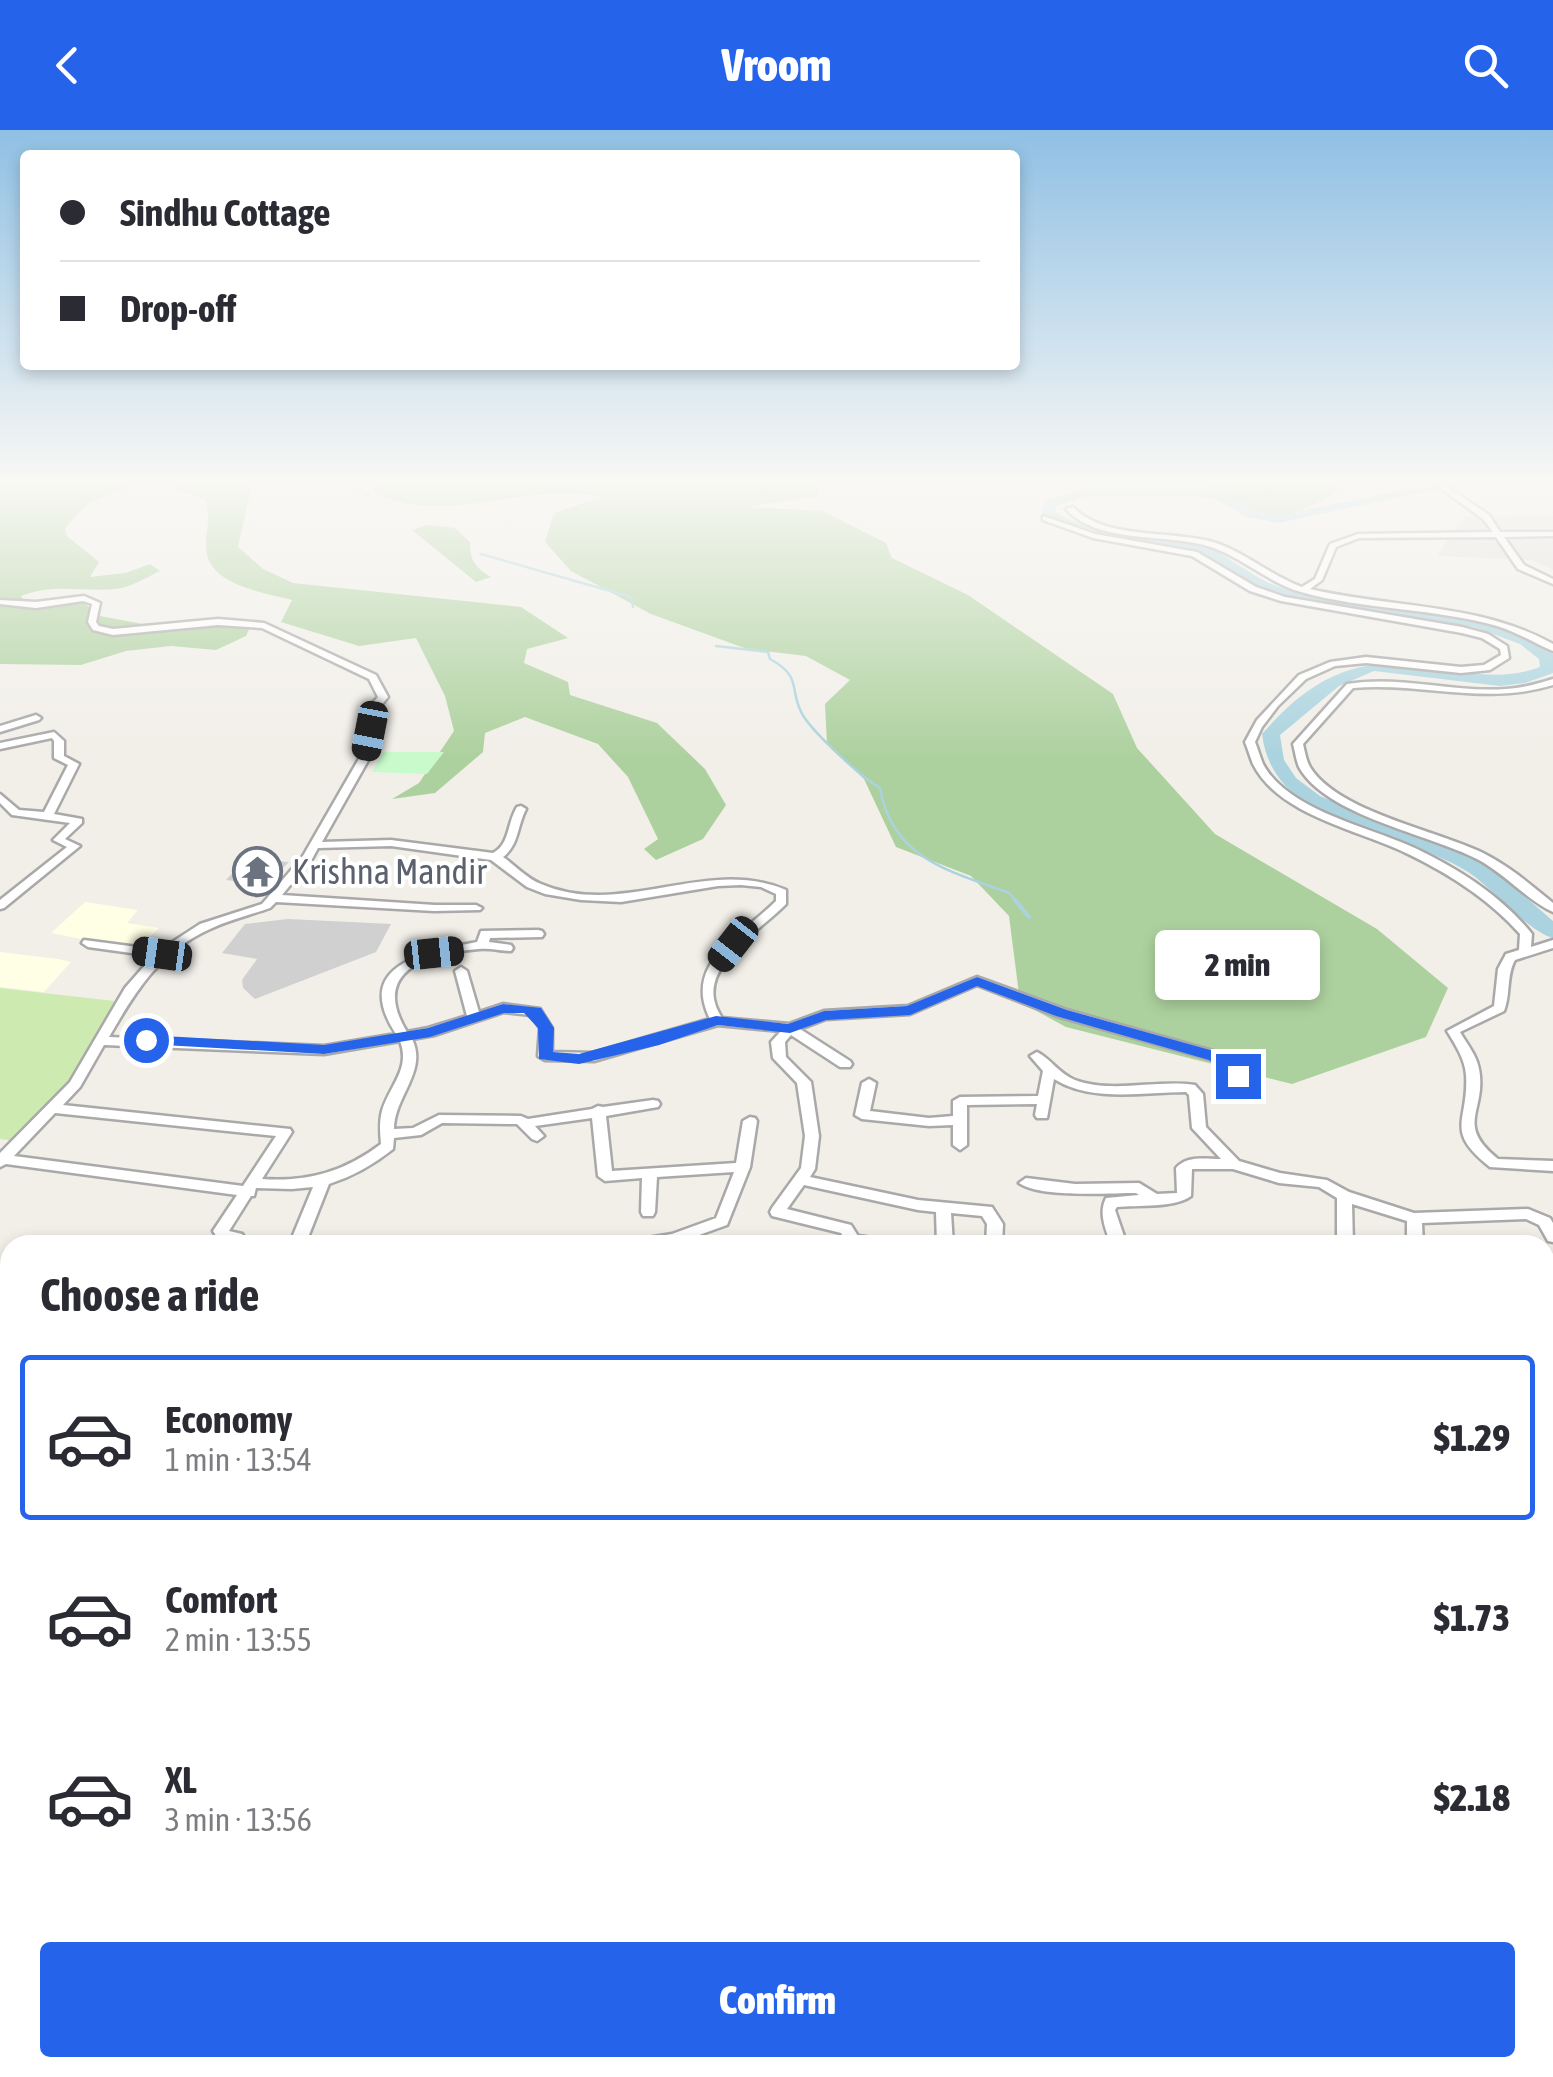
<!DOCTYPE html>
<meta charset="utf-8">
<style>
body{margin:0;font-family:"Asap Condensed",sans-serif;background:#f2f2f3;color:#2b2b33;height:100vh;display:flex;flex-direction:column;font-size:38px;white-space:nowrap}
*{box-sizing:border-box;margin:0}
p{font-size:32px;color:#7c7c81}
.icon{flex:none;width:55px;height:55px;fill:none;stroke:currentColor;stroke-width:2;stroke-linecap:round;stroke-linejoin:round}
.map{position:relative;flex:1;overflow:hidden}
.sheet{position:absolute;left:0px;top:1105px;width:1555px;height:842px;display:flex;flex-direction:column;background:#fff;border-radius:30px 30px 0 0;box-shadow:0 5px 15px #0003}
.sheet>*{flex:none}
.guide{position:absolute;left:20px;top:20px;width:1000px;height:220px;border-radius:10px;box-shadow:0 5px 15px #0003;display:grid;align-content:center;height:220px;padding:0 40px;background:#fff}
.end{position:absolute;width:45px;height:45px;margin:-22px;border:12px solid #2563eb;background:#fff;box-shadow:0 0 0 5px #fff}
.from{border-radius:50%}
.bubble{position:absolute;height:70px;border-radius:10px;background:#fff;box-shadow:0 5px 15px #0003;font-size:32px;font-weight:800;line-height:70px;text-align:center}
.car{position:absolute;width:30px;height:60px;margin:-30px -15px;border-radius:12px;box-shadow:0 0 8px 2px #0007;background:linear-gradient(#222 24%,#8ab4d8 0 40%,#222 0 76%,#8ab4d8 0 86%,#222 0)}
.guide b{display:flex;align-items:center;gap:35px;height:95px;font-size:38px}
.guide b+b{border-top:2px solid #e1e1e2}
.guide i{width:25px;height:25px;background:#2b2b33}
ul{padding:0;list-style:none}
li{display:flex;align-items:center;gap:30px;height:165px;margin:0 20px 15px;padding:0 20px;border:5px solid transparent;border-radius:10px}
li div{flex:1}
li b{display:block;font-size:38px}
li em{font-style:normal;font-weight:800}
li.active{border-color:#2563eb}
li>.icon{width:90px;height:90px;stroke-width:1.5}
h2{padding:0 40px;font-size:45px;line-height:120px}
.action{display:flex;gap:20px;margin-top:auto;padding:20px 40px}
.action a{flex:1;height:115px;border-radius:10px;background:#2563eb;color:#fff;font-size:40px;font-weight:800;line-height:115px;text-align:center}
header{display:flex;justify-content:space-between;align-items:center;height:130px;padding:0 40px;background:#2563eb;color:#fff;font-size:45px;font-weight:800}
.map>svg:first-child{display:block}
</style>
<header><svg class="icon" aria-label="back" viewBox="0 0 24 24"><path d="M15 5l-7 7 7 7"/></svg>Vroom<svg class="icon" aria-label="search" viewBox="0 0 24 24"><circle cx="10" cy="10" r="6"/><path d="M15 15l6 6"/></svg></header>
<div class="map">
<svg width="1553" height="1947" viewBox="0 0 1553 1947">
<rect width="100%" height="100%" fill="#f2efe9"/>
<path fill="#e0dfdf" d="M1553,385V440L1532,430L1437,426L1464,387Z"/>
<g fill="#ffffe5">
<path d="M85,772L138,780L127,793L159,798L136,820L51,803Z"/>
<path d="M0,822L58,829L71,832L44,862L0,857Z"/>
</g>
<g fill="#d0d0d0">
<path d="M246,729L289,732L265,755L226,750Z"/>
<path d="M288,789L391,794L376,822L255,869L243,858L242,850L257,829L222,823L245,794Z"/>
</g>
<path fill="#cdebb0" d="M0,858L123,872L54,973L16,1011L0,1009Z"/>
<g fill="#add19e">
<path d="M0,354H139L88,373L65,398L67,406L99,432L90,447L125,443L150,434L160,441C147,447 130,458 115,459C82,462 53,453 21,466L29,479L84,473L100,486L143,494L253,491L246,506L216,520L171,516L126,521L81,535L0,534Z"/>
<path d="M162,354H252L238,417L263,439L293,453L521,477L568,508L527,519L524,533L568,552L570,565L657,593L705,639L726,675L703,709L656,730L644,719L658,709L628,647L598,614L525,587L485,603L483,622L435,663L392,669L419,653L454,601L445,566L416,508L359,516L281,492L292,470C262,462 205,455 206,415C206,395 211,392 205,369Z"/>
<path d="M372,354H816L818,366L746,377L823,381L886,413L892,428L968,465L1113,564L1137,618L1215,704L1377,799L1448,858L1426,907L1292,954L1066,897L1020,872L1009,786L971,746L896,717L864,649L827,614L825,574L850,550L806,526L747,519L651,484L571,441L545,412L554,383L602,367C525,350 450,397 376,364Z"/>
<path d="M1200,354H1347C1322,372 1281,397 1250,381C1233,372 1219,362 1200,354Z"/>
<path d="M427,395L455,398L470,412C470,431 475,437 491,447L476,452L412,400Z"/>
</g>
<path fill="#c8facc" d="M383,622H444L427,644L372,642Z"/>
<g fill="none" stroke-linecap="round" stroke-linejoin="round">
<g stroke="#aad3df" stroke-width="2.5">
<path d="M347,354L370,366"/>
<path d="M481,424L631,467L633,477"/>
<path d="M716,516L768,522L770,529C805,548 787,561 804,587C816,605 861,647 880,658C892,729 950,741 1009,763L1017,772"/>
</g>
<path stroke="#aad3df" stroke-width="4" d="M1015,770L1029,787"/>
<path fill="#aad3df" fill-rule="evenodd" d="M1435,354H1463L1278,393L1247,387L1215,369L1193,366H1088L1056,376V382C1094,408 1137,399 1181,407C1220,415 1245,446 1282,458C1371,489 1475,464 1553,524V543L1525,553L1500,556L1374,541L1339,556L1280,605L1284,630L1296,648L1320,666L1469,726L1506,750L1553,791V808C1528,802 1493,758 1468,742C1402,699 1274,701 1262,604C1314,544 1363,523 1440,538C1475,544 1506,550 1540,537L1539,529L1520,514L1474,497L1361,485L1278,467L1241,451L1191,418L1082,405L1060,397L1042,383L1045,371L1087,358H1193L1223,362L1256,381L1278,385Z"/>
<defs>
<g id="minor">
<path d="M1435,354H1443L1489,385L1500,402H1553V406L1504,407L1524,435L1553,449V454L1518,439L1496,407L1359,408L1336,417L1322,450L1310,459C1391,478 1480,473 1553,514V521C1534,513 1517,502 1497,496C1433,478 1365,480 1301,462C1266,452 1239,424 1204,415C1163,404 1096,413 1066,379L1073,377C1104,410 1171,400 1213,412C1245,422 1271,446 1302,457L1315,449L1330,414L1358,404L1493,402L1483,389Z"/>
<path d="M1043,386L1095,404L1197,422L1256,457L1285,467L1462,497L1488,504L1507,516L1509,528L1490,540L1461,543L1366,533L1335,536L1306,549L1278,576L1262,597L1255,612C1258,619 1260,627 1263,634C1287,679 1364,696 1408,715C1453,735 1501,765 1532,804L1531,817L1553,810V818L1515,830C1506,846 1511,864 1504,881L1460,902C1467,914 1477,926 1479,939C1487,981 1454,994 1498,1029L1553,1031V1041L1490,1037C1443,1000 1469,992 1466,945C1465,929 1455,914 1447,901L1494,876L1498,839L1506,824L1519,820L1520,804C1489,769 1448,743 1406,723C1359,700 1278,685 1253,634C1250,627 1248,619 1245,612L1257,590L1299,545L1330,532L1366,527L1461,537L1484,535L1501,525L1500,519L1482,508L1462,503L1281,471L1250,461L1192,426L1093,408L1043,390Z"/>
<path d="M84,466L100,473L96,492L99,496L113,499L218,489L264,493L376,545L388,567L379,578L370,627L322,712L391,710L493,723C510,714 507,693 517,677L521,676L526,679C517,696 519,715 503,727C516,736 526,748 541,754C623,789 705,726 786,760V774C762,799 703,834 715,873C716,878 719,883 722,888L789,894L824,881L908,876L977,847L1067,880L1220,923L1233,932L1253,959L1246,963L1241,962L1223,938L1210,929L1057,886L977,855L910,884L826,889L800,899L850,931L852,934L850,937H840L791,905L785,912L786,927L811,952L819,1006L815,1039L810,1047L918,1070L992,1077L1003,1094L1002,1115H986L987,1094L982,1086L951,1083L953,1115H937L936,1082L918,1080L804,1055L787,1079L851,1095L858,1106L895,1111L898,1115H848L841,1103L772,1086L770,1082L772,1078L801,1038L805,1006L797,953L773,928L771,912L781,901L718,895L594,931L545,930L538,926L540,898L531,885L504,882L435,905L412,909C428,941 394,967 394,999L413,998L439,985L521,986L528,989L592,979L598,976L603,977L653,970L658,971L660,974L658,977L606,986L612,1041L736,1033L743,991L750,987L755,988L757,991L750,1037L727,1095L674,1114L626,1115L629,1111L672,1104L716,1088L734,1042L657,1047L655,1082L653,1086H643L641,1082L642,1048L605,1051L598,1046L592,988L535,996L544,1006L537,1011L532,1009L517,994L442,993L421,1005L394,1008L393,1019C373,1035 353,1046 329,1054L305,1115H289L313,1057L292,1059L256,1058L254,1066H251L229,1101L242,1104L245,1108L242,1115H226L228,1112L219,1110L213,1101L237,1065L6,1034L0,1037V1023L70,952L125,858L153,826L88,817L82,813L84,810L160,820L200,794L262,774L303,726L360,627L369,577L378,567L369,549L262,498L218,495L113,505L93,500L88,492L92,474L83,471L36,478L0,474V470L36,472ZM391,716L491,730L527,757L545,764L581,770L621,772L718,756L741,755L761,757L776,764V771C741,806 682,833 710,889L593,923L552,922V898L540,879L503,874L479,882L467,841L461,837L455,841L467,886L428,898L407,902C369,840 429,823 479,819C490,818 501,821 511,821L513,818L511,815L489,812L490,808L542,807L544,804L542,801L538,800L481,801L477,812C426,822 350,834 396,904L324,916L109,907C135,862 159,822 210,799C229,790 250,785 270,778L276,772L434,781L480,780L482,778L476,775H435L282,765L312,729L318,718ZM400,911C411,939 389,956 382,981C379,992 380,1003 381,1014C344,1042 308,1052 262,1049L292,1002L290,999L63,975L80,957L104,915L324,924ZM55,983L276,1006L243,1056L14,1026Z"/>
<path d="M1553,549V555C1484,576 1423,552 1353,558L1303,614C1305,622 1306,630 1310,637C1338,682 1436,700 1483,723C1509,736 1531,755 1553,773V782C1527,770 1504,743 1477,729C1429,704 1326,686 1299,637C1296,630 1295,621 1293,614L1347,554C1400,545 1453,563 1506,559C1523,558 1537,554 1553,549Z"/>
<path d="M36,585L41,588L39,590L0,602V596Z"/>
<path d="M54,602L64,611V626L79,634L54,684L82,689V693L65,709L80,716L4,778L0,779V770L67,717L53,710L70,693L12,685L0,673V664L19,680L44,682L68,635L54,628V611L52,608L0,619V613Z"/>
<path d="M1037,922C1051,929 1059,944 1075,950C1113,964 1156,949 1195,955L1203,964L1206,997L1239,1031L1280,1043L1327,1050L1349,1062L1414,1083L1528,1079L1550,1088L1553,1093V1112L1548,1111L1539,1095L1526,1089L1422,1093L1423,1115H1407V1091L1352,1074L1353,1115H1337V1068L1319,1057L1279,1053L1233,1039H1192L1191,1066C1176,1078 1137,1075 1117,1077L1115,1080L1127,1115H1111C1106,1099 1098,1084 1106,1068L1139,1065L1136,1063C1108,1063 1040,1068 1019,1053L1026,1048L1075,1054L1139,1053L1157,1064L1177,1063L1176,1038C1187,1025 1205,1029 1221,1029L1192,998L1189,965L1186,962C1143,962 1093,973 1054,949L1047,988H1037L1035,985L1037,974L967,975V1015L960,1020L953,1015V995L929,996L862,989L855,985L862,953L869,949L876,953L870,981L929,988L953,986V971L960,967L1038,966L1043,941L1030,926Z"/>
<path d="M0,1227L10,1230V1243L0,1240Z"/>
<path d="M0,1284C13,1289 10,1302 10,1314L4,1312L0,1306Z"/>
<path d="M1545,1524L1553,1528V1551L1545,1547Z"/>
<path d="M10,1686V1715L3,1721L10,1723V1745L0,1742V1693Z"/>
<path d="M1545,1815L1553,1818V1842L1545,1838Z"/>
<path d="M10,1826V1857L0,1863V1832Z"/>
<path d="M131,1938H192L187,1947H128Z"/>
<path d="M233,1938H257L254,1947H230Z"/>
<path d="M728,1938H761L757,1947H723Z"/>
<path d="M792,1938H816L817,1947H793Z"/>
<path d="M974,1938H998L1000,1947H976Z"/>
</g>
</defs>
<use href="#minor" stroke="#a9a9a9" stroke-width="5"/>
<use href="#minor" fill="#fff" fill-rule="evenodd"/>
</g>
<linearGradient id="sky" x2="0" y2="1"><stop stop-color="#8fc0e4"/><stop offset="0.56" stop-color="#f9f8f5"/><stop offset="1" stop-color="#f9f8f5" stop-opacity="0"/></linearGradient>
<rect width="1553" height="627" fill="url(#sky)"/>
<path fill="#2563eb" d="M977,847L1067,880L1221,923L1246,946L1233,949L1209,930L1056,886L977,856L910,885L826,890L790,903L718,895L659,915L579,934L539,929L538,898L524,883H504L430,907L324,924L146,914L138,910L146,905L324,915L428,898L503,874L541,878L554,898L553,922L579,924L716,886L788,894L824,881L907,876Z"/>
<defs>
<symbol id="temple-ring" viewBox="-11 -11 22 22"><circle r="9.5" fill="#fff" stroke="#6b7280" stroke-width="1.5"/><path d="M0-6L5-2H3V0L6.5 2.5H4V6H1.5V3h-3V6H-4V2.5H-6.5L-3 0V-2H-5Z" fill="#6b7280"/></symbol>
</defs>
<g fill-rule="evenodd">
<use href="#temple-ring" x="230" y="714" width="55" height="55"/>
</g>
<g text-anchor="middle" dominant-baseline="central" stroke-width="8" stroke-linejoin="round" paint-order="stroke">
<g font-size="35" fill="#5b616d" stroke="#fff" text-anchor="start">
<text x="292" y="741">Krishna Mandir</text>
</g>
</g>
</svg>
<i class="end from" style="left:146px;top:910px"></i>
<i class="end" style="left:1238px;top:946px"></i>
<div class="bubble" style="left:1155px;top:800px;width:165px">2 min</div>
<i class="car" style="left:370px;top:601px;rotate:191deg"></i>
<i class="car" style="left:733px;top:814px;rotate:218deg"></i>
<i class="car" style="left:434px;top:823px;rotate:84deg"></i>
<i class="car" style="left:162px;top:824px;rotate:278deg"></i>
<div class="guide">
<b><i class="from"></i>Sindhu Cottage</b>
<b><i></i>Drop-off</b>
</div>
<section class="sheet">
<h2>Choose a ride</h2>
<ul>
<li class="active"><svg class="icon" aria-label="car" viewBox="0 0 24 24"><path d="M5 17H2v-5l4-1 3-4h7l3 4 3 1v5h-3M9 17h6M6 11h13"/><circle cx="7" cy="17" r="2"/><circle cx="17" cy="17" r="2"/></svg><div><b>Economy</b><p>1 min · 13:54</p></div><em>$1.29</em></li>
<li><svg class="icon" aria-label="car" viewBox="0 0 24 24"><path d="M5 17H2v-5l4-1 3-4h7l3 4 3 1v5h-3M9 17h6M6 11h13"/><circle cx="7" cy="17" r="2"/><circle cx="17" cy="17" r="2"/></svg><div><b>Comfort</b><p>2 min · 13:55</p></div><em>$1.73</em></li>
<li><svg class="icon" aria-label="car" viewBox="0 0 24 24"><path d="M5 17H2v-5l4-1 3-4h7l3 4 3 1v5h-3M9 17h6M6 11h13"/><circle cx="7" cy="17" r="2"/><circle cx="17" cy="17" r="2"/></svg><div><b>XL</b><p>3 min · 13:56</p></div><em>$2.18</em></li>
</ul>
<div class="action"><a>Confirm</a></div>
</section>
</div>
